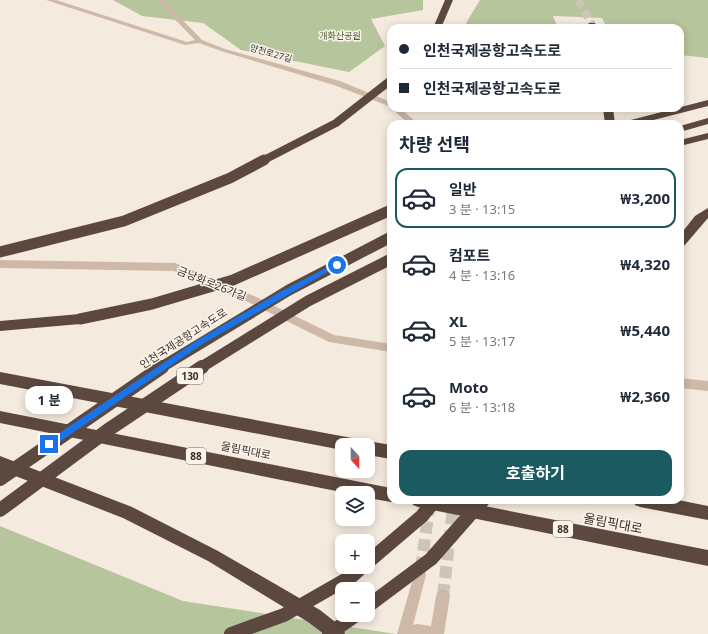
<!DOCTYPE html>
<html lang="ko">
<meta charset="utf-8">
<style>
body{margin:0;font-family:"Noto Sans","Noto Sans KR",sans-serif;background:#f6f6f7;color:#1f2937;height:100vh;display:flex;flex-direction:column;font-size:15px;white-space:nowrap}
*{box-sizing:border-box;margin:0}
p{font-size:13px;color:#747a83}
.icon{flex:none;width:22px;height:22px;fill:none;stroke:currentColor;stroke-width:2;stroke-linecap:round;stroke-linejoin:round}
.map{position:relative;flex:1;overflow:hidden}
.sheet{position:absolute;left:387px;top:120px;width:297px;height:384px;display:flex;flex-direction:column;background:#fff;border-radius:12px;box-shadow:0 2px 10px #0003}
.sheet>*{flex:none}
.guide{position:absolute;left:387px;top:24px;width:297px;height:88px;border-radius:12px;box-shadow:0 2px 10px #0003;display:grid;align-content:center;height:88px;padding:0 12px;background:#fff}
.needle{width:26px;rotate:159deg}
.tools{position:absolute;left:335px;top:438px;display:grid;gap:8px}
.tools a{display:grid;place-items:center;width:40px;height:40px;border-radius:8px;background:#fff;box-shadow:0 2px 10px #0003;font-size:20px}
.end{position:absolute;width:18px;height:18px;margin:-9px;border:5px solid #1a73e8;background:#fff;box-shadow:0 0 0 2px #fff}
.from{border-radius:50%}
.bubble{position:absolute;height:28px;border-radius:12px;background:#fff;box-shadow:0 2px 10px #0003;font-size:13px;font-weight:700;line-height:28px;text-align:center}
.guide b{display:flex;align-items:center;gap:14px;height:38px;font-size:15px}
.guide b+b{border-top:1px solid #e0e1e3}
.guide i{width:10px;height:10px;background:#1f2937}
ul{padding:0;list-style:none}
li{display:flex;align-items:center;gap:12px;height:60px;margin:0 8px 6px;padding:0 4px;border:2px solid transparent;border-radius:12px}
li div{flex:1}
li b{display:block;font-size:15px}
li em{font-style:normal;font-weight:700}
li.on{border-color:#1b5b60}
li>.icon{width:36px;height:36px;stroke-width:1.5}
h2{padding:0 12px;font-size:18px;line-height:48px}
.primary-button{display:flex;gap:8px;margin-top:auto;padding:8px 12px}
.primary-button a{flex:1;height:46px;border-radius:12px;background:#1b5b60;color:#fff;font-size:16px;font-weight:700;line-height:46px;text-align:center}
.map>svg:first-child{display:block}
</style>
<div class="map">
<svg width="708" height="634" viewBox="0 0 708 634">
<rect width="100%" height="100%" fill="#f4eade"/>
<g fill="#b7c59c">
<path d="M113,0H423V10L371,19L385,46L349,72L241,50L203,23L142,16Z"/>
<path d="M480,0H708V58L680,55V28H607L602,18L553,16L558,28H470L466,23Z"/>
<path d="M0,526L183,601L396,634H0Z"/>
</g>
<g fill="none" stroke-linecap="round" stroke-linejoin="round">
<g stroke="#cfc4ba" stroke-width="12" stroke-dasharray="12 6" stroke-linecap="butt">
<path d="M421,569L429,508"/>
<path d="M443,596L454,500"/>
</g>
<path stroke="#cfc4ba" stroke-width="8" stroke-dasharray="8 4.5" stroke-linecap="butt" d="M578,0L592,25"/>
<g fill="#ceb9a8" fill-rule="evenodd">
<path d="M46,0H56L187,42L195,40L156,0H163L202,40L225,49L340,81L391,102V107L334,85L221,51L199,43L185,45Z"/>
<path d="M391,108H400L418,124H409Z"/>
<path d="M0,260L175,263L254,296L334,335L391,344V352L329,342L248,302L174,271L0,268Z"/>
<path d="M680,378L708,381V391L680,388Z"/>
<path d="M420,569L425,570L426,575L413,625L417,624L431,626L436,596L438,591L443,589L448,591L450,596L444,634H397L414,575L415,570Z"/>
</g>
<g fill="#5c483f" fill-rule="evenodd">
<path d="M445,0H453L441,28H433Z"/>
<path d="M589,23H595L596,28H588Z"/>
<path d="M708,100V106L638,124H621L623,122Z"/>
<path d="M603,108H613L615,124H605Z"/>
<path d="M708,118V124L680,132V126Z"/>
<path d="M708,133V139L680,146V140Z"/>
<path d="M708,208V218L684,246L680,247V235L695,216Z"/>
<path d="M80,314L84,315L86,319L84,323L80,324L0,331V321Z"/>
<path d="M0,372L352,438L357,440L359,445H342V450L0,384Z"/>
<path d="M0,411L391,488V500H396L391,502L368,498V493H346L0,423Z"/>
<path d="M368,441L391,445V459L368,455V445H362Z"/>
<path d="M0,456L132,507L218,551L320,610L343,628L345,634H324L308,622L208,561L123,518L0,470Z"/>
<path d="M411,500H454L708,550V566L418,507L413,505Z"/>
<path d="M633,500H678L708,506V520L640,507L635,505Z"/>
</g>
<path stroke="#5c483f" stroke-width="8" d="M262,161L336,123L391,80"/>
<g stroke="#5c483f" stroke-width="11">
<path d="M0,252L124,221L230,178L264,160"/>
<path d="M80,319L152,304L233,280L391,210"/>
<path d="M160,368L289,290L391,237"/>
<path d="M200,368L308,301L391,259"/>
</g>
<g stroke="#5c483f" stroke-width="14">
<path d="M0,479L162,367"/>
<path d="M0,510L108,430L202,367"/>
<path d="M368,562L422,516L435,500"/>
<path d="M368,606L431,559L483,500"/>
<path d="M231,634L284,615L352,576L362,567"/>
<path d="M329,634L356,615"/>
</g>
</g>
<path fill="#1a73e8" d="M335,263L340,265L201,345L52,447H46V442L196,341L280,292Z"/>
<g text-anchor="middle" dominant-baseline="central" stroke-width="3" stroke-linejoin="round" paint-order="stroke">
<g font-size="9" fill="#495b2a" stroke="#fbf4eb">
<text x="340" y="35">개화산공원</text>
</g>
<g font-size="9" fill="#3a2e29" stroke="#fbf4eb">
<text transform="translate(271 53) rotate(16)">양천로27길</text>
</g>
<g fill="#fbf4eb" stroke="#746963" stroke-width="1">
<rect x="177" y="368" width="26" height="16" rx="3"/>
<rect x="186" y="448" width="20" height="16" rx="3"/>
<rect x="553" y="521" width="20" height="16" rx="3"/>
</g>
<g font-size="10" font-weight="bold" fill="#3a2e29">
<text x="190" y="376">130</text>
<text x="196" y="456">88</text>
<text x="563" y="529">88</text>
</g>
<g font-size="11" fill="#3a2e29" stroke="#fbf4eb">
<text transform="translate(212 283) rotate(22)">금낭화로26가길</text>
<text transform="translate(183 338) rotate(-33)">인천국제공항고속도로</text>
<text transform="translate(246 450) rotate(11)">올림픽대로</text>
</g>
<g font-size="13" fill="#3a2e29" stroke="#fbf4eb">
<text transform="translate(613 523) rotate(11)">올림픽대로</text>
</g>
</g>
</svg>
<div class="tools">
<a><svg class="needle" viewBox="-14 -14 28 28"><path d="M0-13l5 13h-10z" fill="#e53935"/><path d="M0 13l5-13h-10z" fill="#747a83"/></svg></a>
<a><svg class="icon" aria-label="layers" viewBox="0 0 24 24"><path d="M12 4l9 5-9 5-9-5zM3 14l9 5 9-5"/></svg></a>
<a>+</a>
<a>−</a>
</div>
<i class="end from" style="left:337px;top:265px"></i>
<i class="end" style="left:49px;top:444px"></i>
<div class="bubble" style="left:25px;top:386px;width:48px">1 분</div>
<div class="guide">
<b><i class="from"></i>인천국제공항고속도로</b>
<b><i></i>인천국제공항고속도로</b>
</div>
<section class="sheet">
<h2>차량 선택</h2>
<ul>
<li class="on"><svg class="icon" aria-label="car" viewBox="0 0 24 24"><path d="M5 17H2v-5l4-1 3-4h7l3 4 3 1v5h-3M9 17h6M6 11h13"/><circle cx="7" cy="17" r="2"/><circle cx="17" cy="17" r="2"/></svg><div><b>일반</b><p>3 분 · 13:15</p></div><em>₩3,200</em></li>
<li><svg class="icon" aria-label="car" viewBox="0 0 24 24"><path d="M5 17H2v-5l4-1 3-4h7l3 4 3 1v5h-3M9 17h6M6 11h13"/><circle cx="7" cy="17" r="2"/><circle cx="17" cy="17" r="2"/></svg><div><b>컴포트</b><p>4 분 · 13:16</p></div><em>₩4,320</em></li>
<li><svg class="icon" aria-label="car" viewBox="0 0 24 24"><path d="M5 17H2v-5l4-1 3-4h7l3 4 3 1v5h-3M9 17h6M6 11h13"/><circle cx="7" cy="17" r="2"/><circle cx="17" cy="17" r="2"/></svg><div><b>XL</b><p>5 분 · 13:17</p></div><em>₩5,440</em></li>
<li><svg class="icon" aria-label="car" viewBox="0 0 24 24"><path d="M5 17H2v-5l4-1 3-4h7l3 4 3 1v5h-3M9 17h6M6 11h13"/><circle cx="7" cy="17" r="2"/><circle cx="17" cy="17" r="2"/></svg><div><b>Moto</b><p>6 분 · 13:18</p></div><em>₩2,360</em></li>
</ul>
<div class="primary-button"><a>호출하기</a></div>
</section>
</div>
